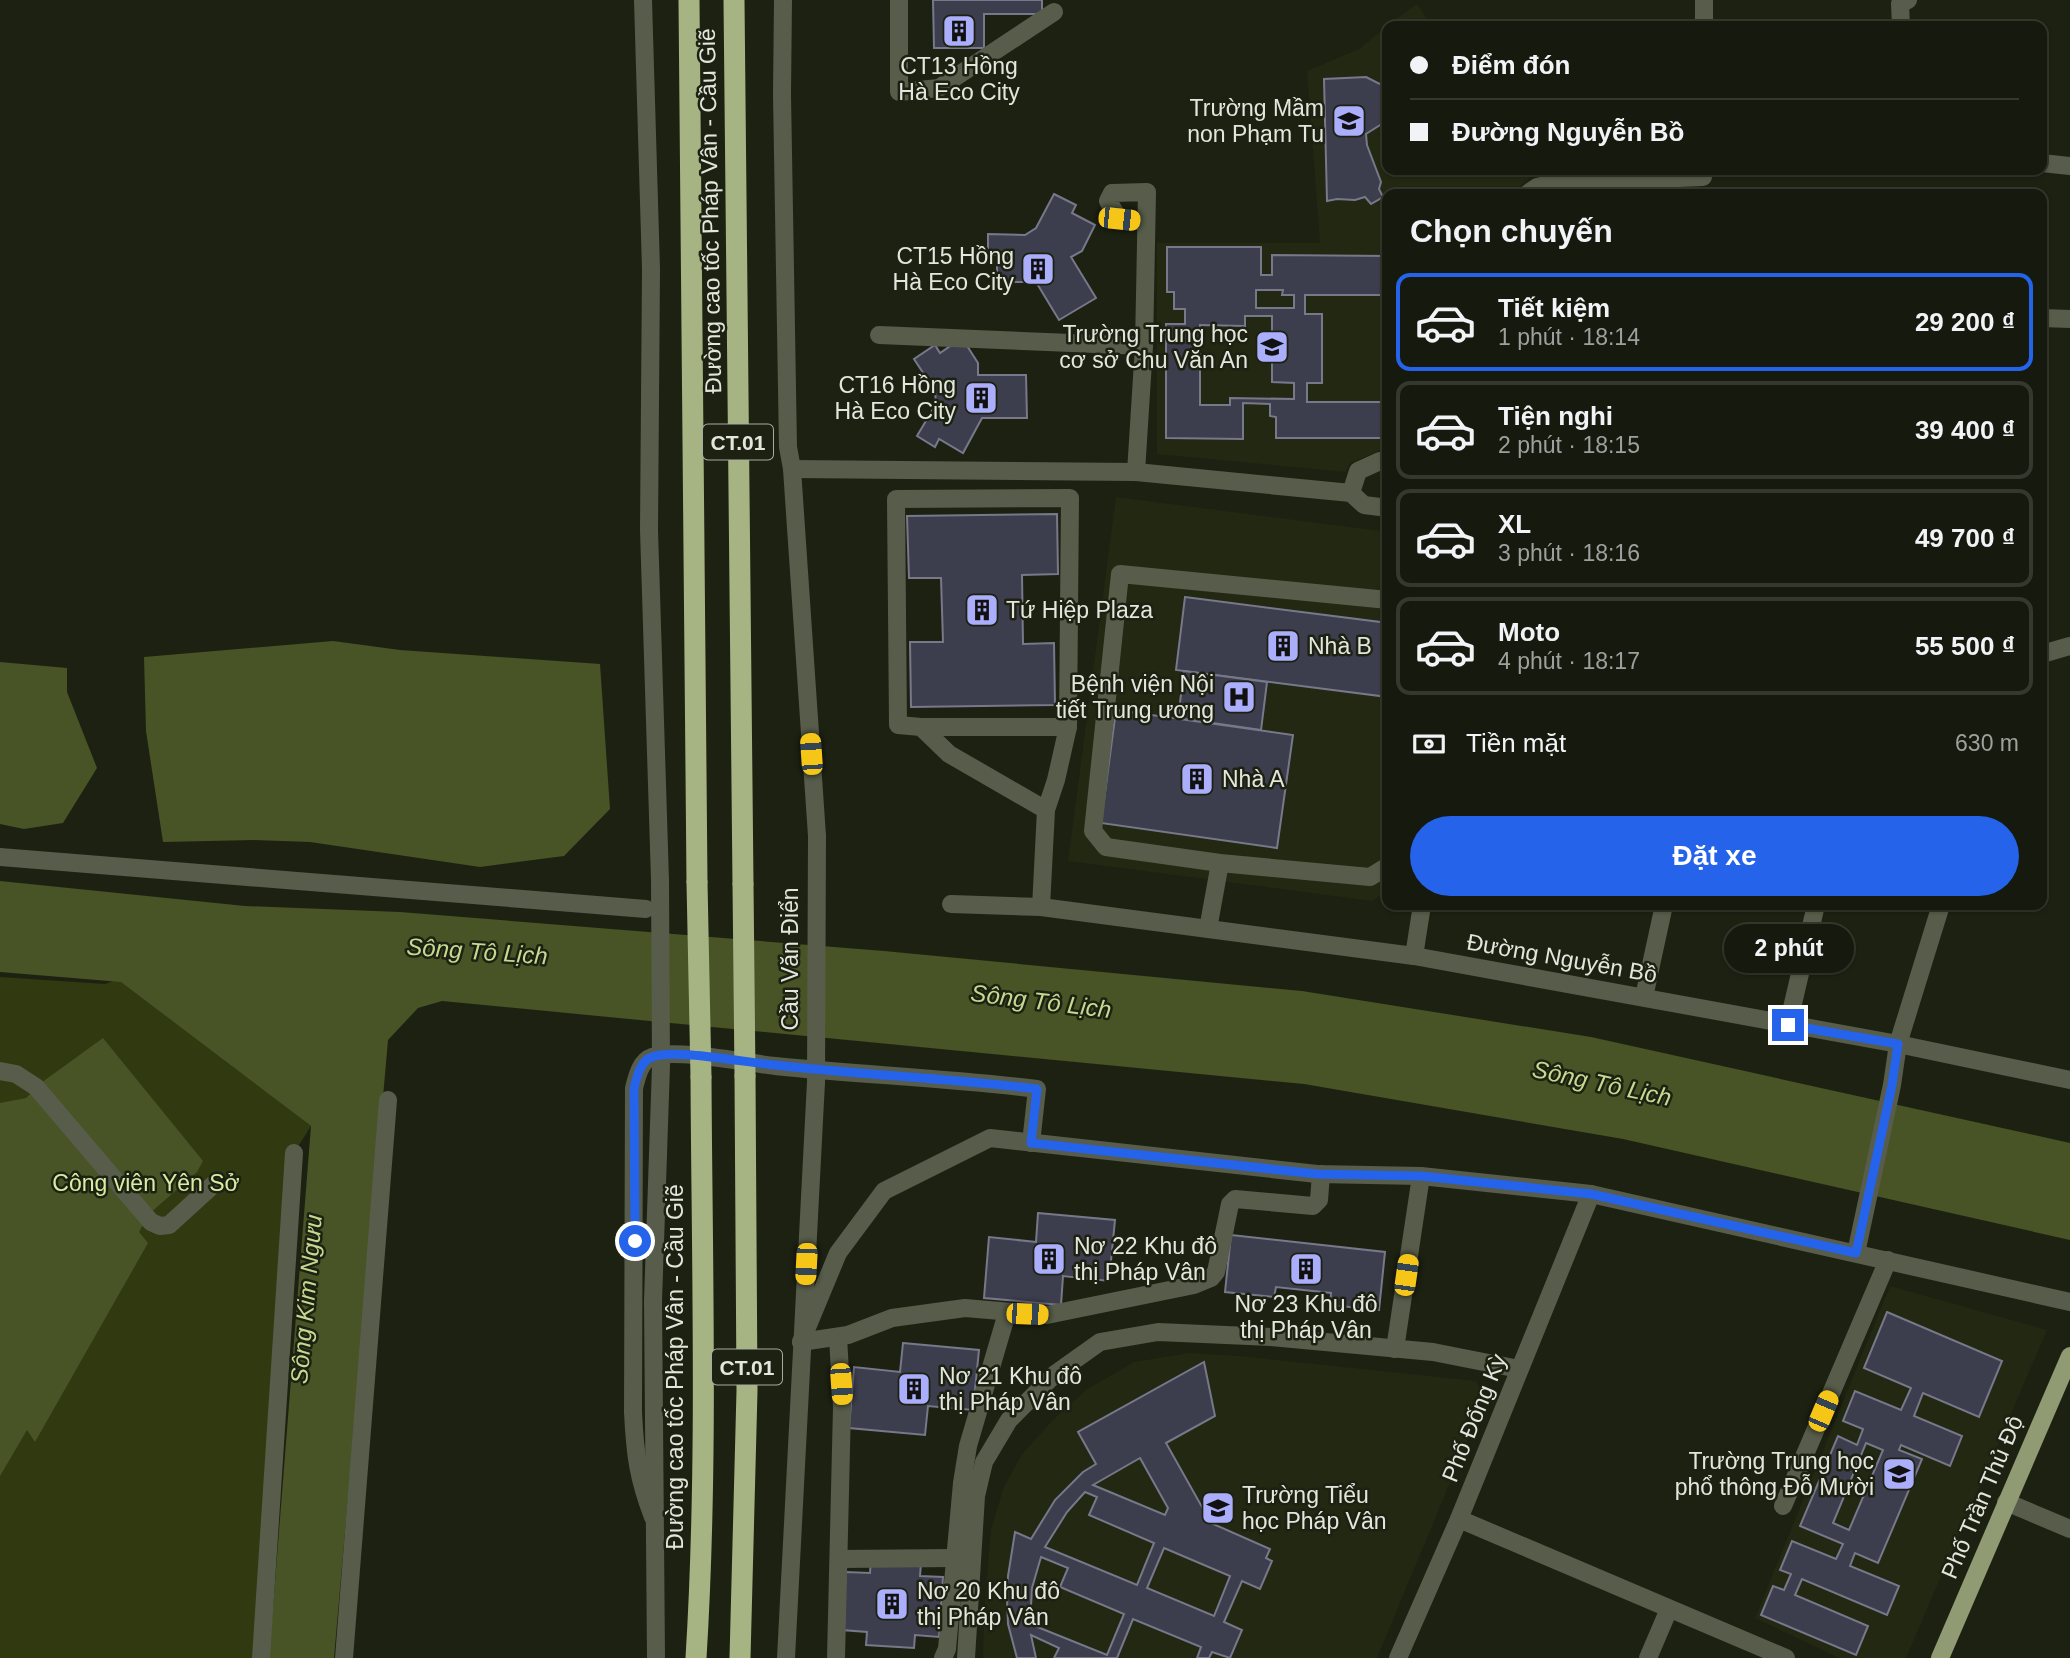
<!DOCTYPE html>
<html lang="vi">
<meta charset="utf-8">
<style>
body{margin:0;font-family:Helvetica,sans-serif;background:#23261c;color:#f1f3f6;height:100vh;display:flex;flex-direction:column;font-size:26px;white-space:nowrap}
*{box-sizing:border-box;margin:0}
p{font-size:23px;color:#9ea09e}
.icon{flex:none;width:38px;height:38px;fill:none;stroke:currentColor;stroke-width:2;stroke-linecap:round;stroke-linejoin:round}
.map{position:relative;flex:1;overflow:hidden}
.drawer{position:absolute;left:1382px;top:189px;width:665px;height:721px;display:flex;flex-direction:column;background:#16190e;border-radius:14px;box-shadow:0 2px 5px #0004,0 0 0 2px #35382e}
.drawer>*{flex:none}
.banner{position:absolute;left:1382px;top:21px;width:665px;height:154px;border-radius:14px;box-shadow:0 2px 5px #0004,0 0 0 2px #35382e;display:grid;align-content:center;height:154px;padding:0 28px;background:#16190e}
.end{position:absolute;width:32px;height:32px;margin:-16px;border:9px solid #2563eb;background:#fff;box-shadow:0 0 0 4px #fff}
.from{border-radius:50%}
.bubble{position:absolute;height:49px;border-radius:24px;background:#16190e;box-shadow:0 2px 5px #0004,0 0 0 2px #35382e;font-size:23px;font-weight:800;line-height:49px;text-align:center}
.car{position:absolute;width:21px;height:42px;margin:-21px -10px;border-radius:9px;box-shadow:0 0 5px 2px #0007;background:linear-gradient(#f5c518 24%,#345 0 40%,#f5c518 0 76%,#345 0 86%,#f5c518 0)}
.banner b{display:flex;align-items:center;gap:24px;height:66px;font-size:26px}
.banner b+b{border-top:2px solid #35382e}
.banner i{width:18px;height:18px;background:#f1f3f6}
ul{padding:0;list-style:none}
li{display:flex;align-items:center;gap:21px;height:98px;margin:0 14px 10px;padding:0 14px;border:4px solid #35382e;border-radius:14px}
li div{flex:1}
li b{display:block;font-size:26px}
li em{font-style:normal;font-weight:800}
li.current{border-color:#2563eb}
li>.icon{width:63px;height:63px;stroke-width:1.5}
h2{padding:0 28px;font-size:32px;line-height:84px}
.pay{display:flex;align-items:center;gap:18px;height:77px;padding:0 28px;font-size:26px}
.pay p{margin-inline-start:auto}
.button{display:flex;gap:14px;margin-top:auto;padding:14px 28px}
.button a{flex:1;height:80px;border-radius:42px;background:#2563eb;color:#fff;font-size:28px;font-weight:800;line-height:80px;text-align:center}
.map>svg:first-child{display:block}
</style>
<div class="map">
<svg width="2070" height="1658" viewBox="0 0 2070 1658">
<rect width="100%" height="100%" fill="#1d2112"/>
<g fill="#222812">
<path d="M1417,4L1432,26H1388V170H1528L1532,176L1510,194H1388V451H1379L1350,463L1346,472L1157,454V243H1320L1307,71L1359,49L1395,20Z"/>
<path d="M1116,497L1388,532V891L1372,901L1068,861Z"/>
<path d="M1890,1286L2047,1330L1906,1658H1839L1755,1618Z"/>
<path d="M1189,1353L1239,1356L1476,1381L1485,1399L1377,1658H983L984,1614L991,1529L1004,1487L1022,1454L1053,1420L1086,1390L1134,1362Z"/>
</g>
<path fill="#303910" d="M0,977L105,984L121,978L311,1126L294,1153L261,1658H0Z"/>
<g fill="#485326">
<path d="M333,641L400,650L600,664L610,809L564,856L480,867L310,842L254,840L163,842L146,731L144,657Z"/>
<path d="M0,662L67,668V692L97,768L63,823L24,829L0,824Z"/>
<path d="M0,881L245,906L400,912L884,951L1302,991L1591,1037L2070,1143V1240L1623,1139L1304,1084L442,1001L418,1008L388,1040L334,1658H269L311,1126L121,982L0,972Z"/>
<path d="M103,1038L203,1161L197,1172L149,1214L139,1232L148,1243L35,1442L27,1430L0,1476V1103L26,1098L45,1080Z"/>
</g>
<g fill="#3c3e4d" stroke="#77788a" stroke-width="2" fill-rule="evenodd">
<path d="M933,0H1042V14H984V48H934Z"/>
<path d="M1366,77L1388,88V120L1366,134L1367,145L1381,182L1379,189L1383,197L1371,204L1365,197L1355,200L1337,199L1327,201L1324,79Z"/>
<path d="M1054,194L1076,205L1072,213L1095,225L1082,251L1071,257L1096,298L1059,320L1036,282H997V255H988V234L1025,235L1036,228Z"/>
<path d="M1167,247H1261V275H1272V255L1388,256V295H1305V314H1322V383H1307V402H1388V438H1276V417L1270,416V404L1243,403V439L1166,438V324H1185V309H1174V292H1167ZM1256,290H1283L1282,295H1294V308H1256ZM1245,316H1272V382L1294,383V399L1230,398V405H1200V325L1245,326Z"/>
<path d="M962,338L978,363V375H1026L1027,418H982L963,453L939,439L935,447L917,436L936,404L935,391L914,359L935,345L940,353Z"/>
<path d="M1057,514L1058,574L1022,575L1023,644L1054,643L1055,705L911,707L910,642H943L941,578H909L907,516Z"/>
<path d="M1185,597L1388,623V697L1176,670Z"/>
<path d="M1184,671L1267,682L1261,730L1178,718Z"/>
<path d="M1116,710L1293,735L1277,848L1101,823Z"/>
<path d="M1038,1213L1115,1220L1109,1281L1063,1276L1061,1305L984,1298L989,1237L1036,1242Z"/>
<path d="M1231,1235L1385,1252L1379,1310L1330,1305L1331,1293L1276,1287L1274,1297L1225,1292Z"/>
<path d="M1887,1312L2002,1361L1979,1417L1923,1393L1914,1416L1962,1436L1950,1466L1901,1445L1899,1450L1922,1459L1878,1563L1855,1553L1850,1566L1899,1586L1887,1615L1802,1579L1795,1595L1868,1626L1856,1655L1761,1615L1773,1586L1784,1590L1791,1574L1780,1570L1792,1541L1836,1559L1843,1544L1800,1526L1838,1436L1857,1445L1863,1429L1843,1421L1855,1391L1901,1410L1911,1388L1864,1368ZM1866,1443L1883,1450L1849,1530L1833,1523Z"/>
<path d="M903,1343L979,1350L973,1410L928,1406L925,1435L849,1428L854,1367L900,1372Z"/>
<path d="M1204,1362L1215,1416L1166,1443L1211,1523L1270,1549L1266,1558L1272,1561L1260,1589L1242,1581L1224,1622L1242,1630L1230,1658L1212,1652L1209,1658H1197L1201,1647L1133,1619L1117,1658H1054L1059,1648L1031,1635L1036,1658H1017L1008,1624L1007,1598L1008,1576L1015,1532L1031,1539L1055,1500L1083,1472L1096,1464L1078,1432ZM1140,1458L1168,1508L1165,1515L1093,1485ZM1085,1492L1097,1497L1089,1515L1154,1543L1137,1585L1045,1547L1067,1512ZM1164,1548L1230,1576L1214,1616L1147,1588ZM1041,1557L1068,1568L1060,1587L1124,1614L1107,1655L1030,1624L1032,1588Z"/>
<path d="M871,1559L921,1563L920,1576L943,1577L939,1637L915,1635L914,1648L866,1645L867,1632L842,1630L846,1572L870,1573Z"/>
</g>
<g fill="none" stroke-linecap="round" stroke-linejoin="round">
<g stroke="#575d4a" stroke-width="18">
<path d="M643,0L651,269L649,530L660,880"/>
<path d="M783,0L782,94L788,447L792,469L817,836"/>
<path d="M899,0V92L939,88L1054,12"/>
<path d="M1704,26V0"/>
<path d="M1901,26L1900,4L1908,0"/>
<path d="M2042,163L2070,166"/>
<path d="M1527,194L1537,187L1554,183L1703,177"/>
<path d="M2042,318L2070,319"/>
<path d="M879,335L1144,346"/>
<path d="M792,469L1136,472L1351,493L1364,505L1388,508"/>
<path d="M1136,472L1144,346L1147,192L1112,193L1108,201L1119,219L1146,222"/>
<path d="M1351,493L1358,471L1380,461L1388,462"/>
<path d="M1388,600L1120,574L1093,831L1106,847L1220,863L1370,877L1388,866"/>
<path d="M2042,654L2070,646"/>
<path d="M921,727H1068"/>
<path d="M0,857L646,909"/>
<path d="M951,904L1041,907L1414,956L1898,1044L2070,1080"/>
<path d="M1041,907L1046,810L1056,780L1068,727L1070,498L896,499L898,725L921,727L949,754L1046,810"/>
<path d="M1208,929L1220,863"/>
<path d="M1414,956L1422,905"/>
<path d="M1644,997L1664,905"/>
<path d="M1788,1025L1816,905"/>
<path d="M0,1071L16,1074L36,1087L151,1222L160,1226L169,1225L214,1184"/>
<path d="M1856,1253L1892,1085L1898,1044L1941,905"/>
<path d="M801,1342L838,1253L884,1191L990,1138L1317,1174L1421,1176L1591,1194L2070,1302"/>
<path d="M801,1342L848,1335L892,1318L965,1308L1047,1315L1194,1285L1211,1278L1216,1272L1230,1204L1235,1199L1313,1206L1319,1200L1321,1174"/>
<path d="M1395,1349L1421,1176"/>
<path d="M2006,1502L2070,1529"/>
<path d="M1783,1506L1888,1260"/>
<path d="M653,1517C638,1478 635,1454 633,1412L634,1088C637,1077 640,1061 652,1057C673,1048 748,1063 775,1066C862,1075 950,1078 1037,1089L1031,1143"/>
<path d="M1459,1519L1786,1658"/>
<path d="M840,1559L956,1558"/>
<path d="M261,1658L294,1153"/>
<path d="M344,1658L388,1100"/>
<path d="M656,1658L653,1301L661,1066"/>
<path d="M786,1658L816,1082"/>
<path d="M836,1658L842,1407L838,1337"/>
<path d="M943,1658L947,1649L962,1483L968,1446L1007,1313"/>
<path d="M966,1658L976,1496L984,1462L1009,1420L1055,1374L1100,1342L1158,1332L1271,1337L1433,1352L1519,1369"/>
<path d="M1398,1658L1459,1519L1591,1194"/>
<path d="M1648,1658L1669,1609"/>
</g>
<path stroke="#909b73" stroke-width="18" d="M1940,1658L2070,1356"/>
<g stroke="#a6b483" stroke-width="21">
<path d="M689,0L697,882"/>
<path d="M734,0L743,884"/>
<path d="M696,1658C708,1465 702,1270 701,1077"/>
<path d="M740,1658L747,1391L745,1076"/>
</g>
<g stroke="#575d4a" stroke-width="18">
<path d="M660,880L661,1066"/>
<path d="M816,1082L817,836"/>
</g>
<g stroke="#a6b483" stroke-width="21">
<path d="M697,882L701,1077"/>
<path d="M743,884L745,1076"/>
</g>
</g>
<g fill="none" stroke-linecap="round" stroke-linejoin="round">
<path stroke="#2563eb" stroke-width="9" d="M635,1241L634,1088C637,1077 640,1061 652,1057C673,1048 748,1063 775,1065C862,1075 950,1078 1037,1089L1031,1143L1317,1174L1421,1176L1591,1194L1856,1253L1892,1085L1898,1044L1788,1025"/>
</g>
<defs>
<symbol id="building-square" viewBox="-11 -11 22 22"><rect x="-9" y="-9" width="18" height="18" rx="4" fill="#abaffb" stroke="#1d2112"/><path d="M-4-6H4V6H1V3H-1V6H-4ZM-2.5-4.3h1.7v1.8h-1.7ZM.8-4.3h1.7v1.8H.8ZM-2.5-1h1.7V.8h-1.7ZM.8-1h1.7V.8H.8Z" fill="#111"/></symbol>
<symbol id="school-square" viewBox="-11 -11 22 22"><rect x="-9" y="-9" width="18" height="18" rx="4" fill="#abaffb" stroke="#1d2112"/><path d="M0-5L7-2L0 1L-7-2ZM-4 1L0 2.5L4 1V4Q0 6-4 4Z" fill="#111"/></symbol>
<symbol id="hospital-square" viewBox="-11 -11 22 22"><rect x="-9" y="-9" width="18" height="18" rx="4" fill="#abaffb" stroke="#1d2112"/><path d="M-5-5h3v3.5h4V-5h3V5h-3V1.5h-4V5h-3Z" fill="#111"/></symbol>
</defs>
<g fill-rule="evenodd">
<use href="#building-square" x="940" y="12" width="38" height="38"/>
<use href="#school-square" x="1330" y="102" width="38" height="38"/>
<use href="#building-square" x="1019" y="250" width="38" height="38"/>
<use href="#school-square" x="1253" y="328" width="38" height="38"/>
<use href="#building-square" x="962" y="379" width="38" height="38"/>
<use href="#building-square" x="963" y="591" width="38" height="38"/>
<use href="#building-square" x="1264" y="627" width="38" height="38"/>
<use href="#hospital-square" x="1220" y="678" width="38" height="38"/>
<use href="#building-square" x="1178" y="760" width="38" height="38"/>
<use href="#building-square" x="1030" y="1240" width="38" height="38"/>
<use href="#building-square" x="1287" y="1250" width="38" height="38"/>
<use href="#building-square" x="895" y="1370" width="38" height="38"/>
<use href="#school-square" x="1880" y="1455" width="38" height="38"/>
<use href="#school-square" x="1199" y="1489" width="38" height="38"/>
<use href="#building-square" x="873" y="1585" width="38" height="38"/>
</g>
<g text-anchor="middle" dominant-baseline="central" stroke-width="5" stroke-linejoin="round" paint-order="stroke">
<g fill="#1d2112" stroke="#a8aba0" stroke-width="2">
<rect x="703" y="424.5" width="70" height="35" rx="5"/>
<rect x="712" y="1349.5" width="70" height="35" rx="5"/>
</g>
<g font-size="21" font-weight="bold" fill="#e3e6dd">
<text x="738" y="442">CT.01</text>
<text x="747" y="1367">CT.01</text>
</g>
<g font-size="23" fill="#e3e6dd" stroke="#1d2112" text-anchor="start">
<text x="959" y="66" text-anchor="middle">CT13 Hồng<tspan x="959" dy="26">Hà Eco City</tspan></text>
<text x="1324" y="108" text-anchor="end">Trường Mầm<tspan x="1324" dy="26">non Phạm Tu</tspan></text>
<text x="1014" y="256" text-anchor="end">CT15 Hồng<tspan x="1014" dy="26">Hà Eco City</tspan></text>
<text x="1248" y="334" text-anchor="end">Trường Trung học<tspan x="1248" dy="26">cơ sở Chu Văn An</tspan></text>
<text x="956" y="385" text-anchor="end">CT16 Hồng<tspan x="956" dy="26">Hà Eco City</tspan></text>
<text x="1006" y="610">Tứ Hiệp Plaza</text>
<text x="1308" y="646">Nhà B</text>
<text x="1214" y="684" text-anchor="end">Bệnh viện Nội<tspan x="1214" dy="26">tiết Trung ương</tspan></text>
<text x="1222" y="779">Nhà A</text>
<text x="1074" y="1246">Nơ 22 Khu đô<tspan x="1074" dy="26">thị Pháp Vân</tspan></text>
<text x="1306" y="1304" text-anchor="middle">Nơ 23 Khu đô<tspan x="1306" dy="26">thị Pháp Vân</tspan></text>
<text x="939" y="1376">Nơ 21 Khu đô<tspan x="939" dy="26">thị Pháp Vân</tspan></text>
<text x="1874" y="1461" text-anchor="end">Trường Trung học<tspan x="1874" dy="26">phổ thông Đỗ Mười</tspan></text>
<text x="1242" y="1495">Trường Tiểu<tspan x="1242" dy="26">học Pháp Vân</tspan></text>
<text x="917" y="1591">Nơ 20 Khu đô<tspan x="917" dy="26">thị Pháp Vân</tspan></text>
</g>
<g font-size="23" fill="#e3e6dd" stroke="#1d2112">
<text transform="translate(710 211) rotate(-91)">Đường cao tốc Pháp Vân - Cầu Giẽ</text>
<text transform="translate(1562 958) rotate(10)">Đường Nguyễn Bồ</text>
<text transform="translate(790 959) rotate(-90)">Cầu Văn Điển</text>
<text transform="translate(675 1367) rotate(-90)">Đường cao tốc Pháp Vân - Cầu Giẽ</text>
<text transform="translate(1474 1418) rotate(-68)">Phố Đống Kỳ</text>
<text transform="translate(1982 1497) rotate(-67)">Phố Trần Thủ Độ</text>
</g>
<g font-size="23" fill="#d8eda3" stroke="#1d2112">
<text x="146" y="1183">Công viên Yên Sở</text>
</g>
<g font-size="24" font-style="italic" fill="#c5d990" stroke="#1d2112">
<text transform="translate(477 951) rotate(4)">Sông Tô Lịch</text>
<text transform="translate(1041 1001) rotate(7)">Sông Tô Lịch</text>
<text transform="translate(1602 1083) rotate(12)">Sông Tô Lịch</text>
<text transform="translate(306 1299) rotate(-85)">Sông Kim Ngưu</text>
</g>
</g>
</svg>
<i class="end from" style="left:635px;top:1241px"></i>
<i class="end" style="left:1788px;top:1025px"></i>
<div class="bubble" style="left:1724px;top:924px;width:130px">2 phút</div>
<i class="car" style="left:1119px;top:219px;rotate:96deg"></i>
<i class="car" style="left:811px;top:754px;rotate:356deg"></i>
<i class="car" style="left:806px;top:1264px;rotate:183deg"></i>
<i class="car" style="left:1406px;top:1275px;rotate:8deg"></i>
<i class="car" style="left:1027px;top:1314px;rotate:92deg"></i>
<i class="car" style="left:841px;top:1384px;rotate:176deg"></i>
<i class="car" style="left:1823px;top:1411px;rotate:23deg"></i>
<div class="banner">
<b><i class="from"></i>Điểm đón</b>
<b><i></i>Đường Nguyễn Bồ</b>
</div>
<section class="drawer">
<h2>Chọn chuyến</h2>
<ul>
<li class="current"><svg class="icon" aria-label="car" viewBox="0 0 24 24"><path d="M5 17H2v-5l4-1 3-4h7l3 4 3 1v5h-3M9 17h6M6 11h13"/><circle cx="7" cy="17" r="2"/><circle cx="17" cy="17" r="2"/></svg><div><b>Tiết kiệm</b><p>1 phút · 18:14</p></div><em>29 200 ₫</em></li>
<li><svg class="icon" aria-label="car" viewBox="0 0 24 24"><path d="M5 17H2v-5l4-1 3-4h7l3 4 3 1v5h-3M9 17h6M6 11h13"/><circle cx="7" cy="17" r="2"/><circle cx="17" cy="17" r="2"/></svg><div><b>Tiện nghi</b><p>2 phút · 18:15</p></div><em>39 400 ₫</em></li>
<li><svg class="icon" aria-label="car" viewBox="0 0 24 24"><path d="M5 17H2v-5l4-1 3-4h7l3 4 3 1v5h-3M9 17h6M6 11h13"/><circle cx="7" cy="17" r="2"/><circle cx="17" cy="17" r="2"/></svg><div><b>XL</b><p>3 phút · 18:16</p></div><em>49 700 ₫</em></li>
<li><svg class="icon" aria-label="car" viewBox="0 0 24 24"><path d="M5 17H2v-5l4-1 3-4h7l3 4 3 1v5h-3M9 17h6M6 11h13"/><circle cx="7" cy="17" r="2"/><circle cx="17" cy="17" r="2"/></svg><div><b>Moto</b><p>4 phút · 18:17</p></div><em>55 500 ₫</em></li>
</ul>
<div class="pay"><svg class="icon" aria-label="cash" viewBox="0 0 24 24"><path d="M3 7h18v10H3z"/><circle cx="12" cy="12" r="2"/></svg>Tiền mặt<p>630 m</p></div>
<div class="button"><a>Đặt xe</a></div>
</section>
</div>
